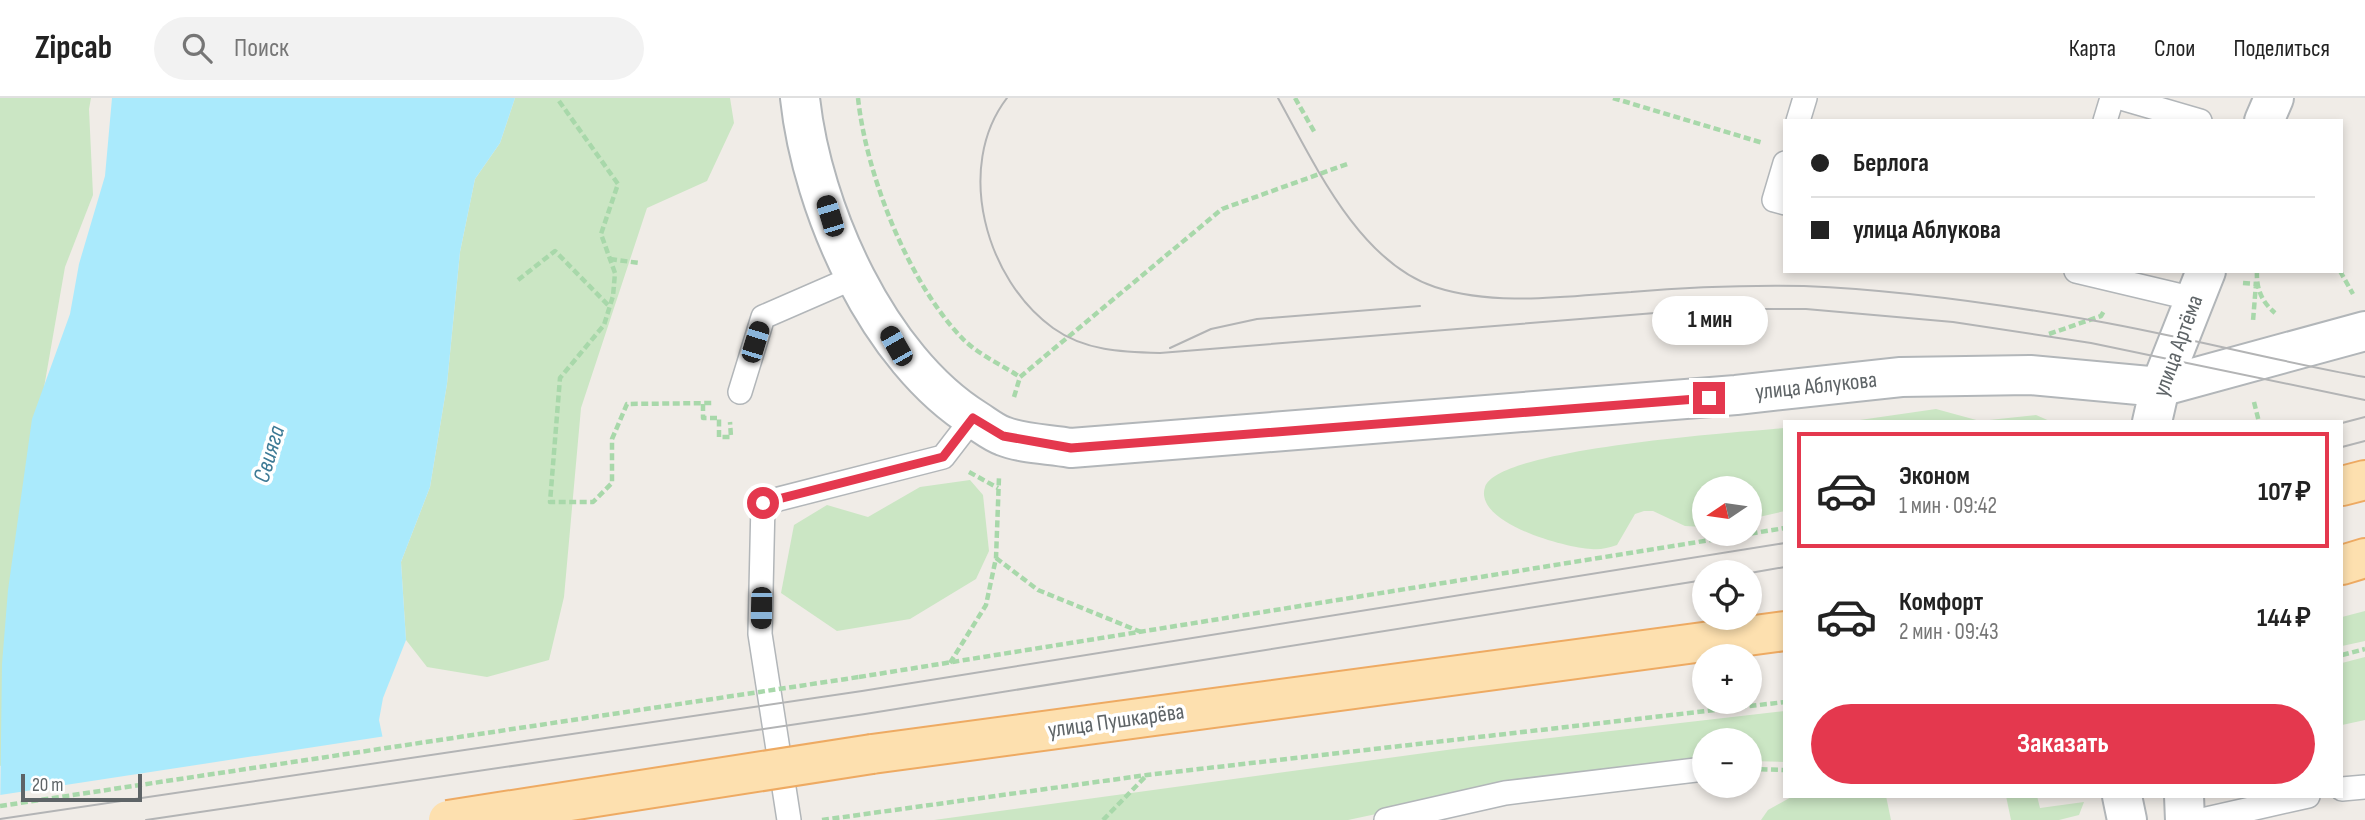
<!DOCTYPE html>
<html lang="ru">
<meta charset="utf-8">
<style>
body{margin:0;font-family:"Sofia Sans Condensed",sans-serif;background:#f2f2f2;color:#222;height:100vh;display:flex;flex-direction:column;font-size:26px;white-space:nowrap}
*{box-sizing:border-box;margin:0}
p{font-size:23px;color:#767676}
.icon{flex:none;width:38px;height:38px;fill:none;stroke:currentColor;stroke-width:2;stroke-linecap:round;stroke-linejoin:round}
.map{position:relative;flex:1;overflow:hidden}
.panel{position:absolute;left:1783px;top:322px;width:560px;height:378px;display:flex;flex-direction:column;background:#fff;border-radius:0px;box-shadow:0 4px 10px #0003}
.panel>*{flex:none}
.guide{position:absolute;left:1783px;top:21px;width:560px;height:154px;border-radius:0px;box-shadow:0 4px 10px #0003;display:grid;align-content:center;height:154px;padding:0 28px;background:#fff}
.needle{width:46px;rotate:257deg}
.fabs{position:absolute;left:1692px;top:378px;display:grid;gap:14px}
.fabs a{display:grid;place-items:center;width:70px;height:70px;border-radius:50%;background:#fff;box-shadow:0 4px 10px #0003;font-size:35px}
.scale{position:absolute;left:21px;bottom:18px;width:121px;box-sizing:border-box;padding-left:7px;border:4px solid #5e6467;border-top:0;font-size:19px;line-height:24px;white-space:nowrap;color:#5e6467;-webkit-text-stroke:5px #fff;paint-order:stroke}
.end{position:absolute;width:32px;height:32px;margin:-16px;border:9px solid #e4384e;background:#fff;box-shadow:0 0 0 4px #fff}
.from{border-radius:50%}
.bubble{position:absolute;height:49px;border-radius:24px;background:#fff;box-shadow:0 4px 10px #0003;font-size:23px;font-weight:700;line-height:49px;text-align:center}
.car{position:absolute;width:21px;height:42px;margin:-21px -10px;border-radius:9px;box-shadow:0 0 5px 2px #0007;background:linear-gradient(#222 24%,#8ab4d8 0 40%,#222 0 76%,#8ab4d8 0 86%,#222 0)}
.guide b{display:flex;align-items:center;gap:24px;height:66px;font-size:26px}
.guide b+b{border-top:2px solid #e0e0e0}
.guide i{width:18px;height:18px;background:#222}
ul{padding:12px 0 0;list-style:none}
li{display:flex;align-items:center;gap:21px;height:116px;margin:0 14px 10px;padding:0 14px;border:4px solid transparent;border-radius:0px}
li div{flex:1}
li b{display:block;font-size:26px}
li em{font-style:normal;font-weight:700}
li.on{border-color:#e4384e}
li>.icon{width:63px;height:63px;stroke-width:1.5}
.primary-button{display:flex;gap:14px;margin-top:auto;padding:14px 28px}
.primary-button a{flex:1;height:80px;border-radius:42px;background:#e4384e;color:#fff;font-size:28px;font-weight:700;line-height:80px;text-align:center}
header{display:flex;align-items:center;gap:42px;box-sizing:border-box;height:98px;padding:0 35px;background:#fff;border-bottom:2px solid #e0e0e0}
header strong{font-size:33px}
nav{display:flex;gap:38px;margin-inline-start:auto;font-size:24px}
.search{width:490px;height:63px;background:#f2f2f2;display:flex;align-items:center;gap:18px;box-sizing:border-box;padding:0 24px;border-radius:38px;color:#767676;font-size:26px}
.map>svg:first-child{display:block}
</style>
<header>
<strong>Zipcab</strong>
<div class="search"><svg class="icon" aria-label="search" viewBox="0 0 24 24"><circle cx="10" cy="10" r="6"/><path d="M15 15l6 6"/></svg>Поиск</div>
<nav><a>Карта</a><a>Слои</a><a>Поделиться</a></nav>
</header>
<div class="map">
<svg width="2365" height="722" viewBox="0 0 2365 722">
<rect width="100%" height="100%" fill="#f0ece7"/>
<g fill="#cbe6c4">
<path d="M0,0H91L89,11L93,97L65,169L27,387L19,661L0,668Z"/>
<path d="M515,0H730L734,25L707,83L647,110L581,310L564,499L549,562L487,579L427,569L406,542L401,464L430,389L447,286L460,154L475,81L500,45Z"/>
<path d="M1936,311L1980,323L2036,317L2052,324H1846Z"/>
<path d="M1785,330V413L1750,421V390H1704V429L1685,428L1653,413H1644L1635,416L1617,447C1608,450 1600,452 1591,451C1566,450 1473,425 1485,389C1497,350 1741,334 1785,330Z"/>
<path d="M970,382L983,397L989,453L976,481L910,521L837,533L781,495L794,427L827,407L868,419L920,389Z"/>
<path d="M2365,513V543L2342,548V519Z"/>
<path d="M2365,559V622L2342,627V565Z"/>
<path d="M1785,613V664L1750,663V642H1704V662L1541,681L1348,722H934L1454,651Z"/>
<path d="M1793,698H1886L1891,722H1761L1768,712Z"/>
<path d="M2006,698H2037L2040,710L2084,704L2079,717L2059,722H2011Z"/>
</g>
<path fill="#aaeafc" d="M112,0H515L500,45L475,81L460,154L447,286L430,389L401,464L406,542L383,600L379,622L400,722H0L2,566L8,492L32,321L70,216L79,166L105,78Z"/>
<path fill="#f0ece7" d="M386,638L403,722H0V697Z"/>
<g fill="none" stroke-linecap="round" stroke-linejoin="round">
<defs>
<g id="service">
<path d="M2121,0L2200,23"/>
<path d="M1798,23L1805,0"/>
<path d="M2105,23L2112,0"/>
<path d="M1785,65L1774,102L1785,105"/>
<path d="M2076,173L2194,201"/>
<path d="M740,294L763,219L855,179"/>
<path d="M2342,691L2365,689"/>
<path d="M789,722L760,536L763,405L943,359L973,320"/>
<path d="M1386,722L1505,695L1704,671"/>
<path d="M2202,722L2308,698"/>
</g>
<g id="minor">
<path d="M2264,23L2274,0"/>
<path d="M2160,289L2365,233"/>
<path d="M2160,289L2206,173"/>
<path d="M2122,698L2127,722"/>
<path d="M2184,698L2185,722"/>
</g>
<path id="tertiary" d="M800,0C812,112 878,261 976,322C984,327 994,335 1003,338C1023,346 1050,346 1071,350L1736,297L1901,279L2030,277L2160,289L2152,324"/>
<g id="primary">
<path d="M2342,388L2365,382"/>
<path d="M2342,467L2365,460"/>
<path d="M872,656L1785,533"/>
</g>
</defs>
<use href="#service" stroke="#b2b6b9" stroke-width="26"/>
<use href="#minor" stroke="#b2b6b9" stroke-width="42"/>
<use href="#tertiary" stroke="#b2b6b9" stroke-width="42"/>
<use href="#primary" stroke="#eeaa62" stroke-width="42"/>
<g stroke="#a8d8aa" stroke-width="4.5" stroke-dasharray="7 3.5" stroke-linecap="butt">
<path d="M858,0C866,76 908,184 962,240C977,256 1002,267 1020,279"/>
<path d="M1295,0L1315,35"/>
<path d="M1613,0L1763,45"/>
<path d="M559,3L618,86L601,136L615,175L613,198L604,227L560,280L550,404H593L612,385V341L627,306L712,305"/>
<path d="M610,161L639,165"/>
<path d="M2257,173C2256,191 2262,204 2275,215"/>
<path d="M2340,173L2353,196"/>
<path d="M518,182L555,153L610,209"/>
<path d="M2243,185L2256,186L2253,223"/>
<path d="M2049,236L2101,218L2104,213"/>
<path d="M1014,299L1020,279L1222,111L1350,65"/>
<path d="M2254,304L2259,324"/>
<path d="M703,306V320H719V339H731L730,324"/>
<path d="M969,374L998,390"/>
<path d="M996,460L1038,492L1141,534"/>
<path d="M2342,557L2365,551"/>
<path d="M950,565L986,507L996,460L999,379"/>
<path d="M859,579L1785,430"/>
<path d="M1750,671L1785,672"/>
<path d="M822,722L1147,677L1785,604"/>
<path d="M1103,722L1146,678"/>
</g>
<use href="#service" stroke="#fff" stroke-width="23"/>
<use href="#minor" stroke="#fff" stroke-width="38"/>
<use href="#tertiary" stroke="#fff" stroke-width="38"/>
<use href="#primary" stroke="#fde0af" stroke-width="38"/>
<g stroke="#b3b4b5" stroke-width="2">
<path d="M1007,0C954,69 986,182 1053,230C1085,253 1122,254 1160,255L1705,211H1806L1953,224L2091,245L2365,302"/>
<path d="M1278,0C1314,65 1359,164 1435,189C1497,209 1567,198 1631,194C1689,189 1747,187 1804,188C1901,192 2000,206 2096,223C2186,239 2275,263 2365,279"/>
<path d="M1170,250L1211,231L1257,221L1420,208"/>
<path d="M2342,325L2365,319"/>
<path d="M2342,349L2365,343"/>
<path d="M1750,475L1785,469"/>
<path d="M0,721L862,593L1785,445"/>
<path d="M146,722L865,616L1704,482"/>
</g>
<defs>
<path id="primary-bridge" d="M448,722L872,656"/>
</defs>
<use href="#primary-bridge" stroke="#eeaa62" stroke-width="42" stroke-linecap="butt"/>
<path stroke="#a8d8aa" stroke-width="4.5" stroke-dasharray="7 3.5" stroke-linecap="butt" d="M0,708L859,579"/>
<use href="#primary-bridge" stroke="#fde0af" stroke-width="38"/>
</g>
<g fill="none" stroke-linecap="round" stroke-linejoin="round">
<path stroke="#e4384e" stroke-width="9" d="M763,405L943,359L973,320L1003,338L1071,350L1709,300"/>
</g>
<g text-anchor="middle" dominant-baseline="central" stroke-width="7" stroke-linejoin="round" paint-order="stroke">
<g font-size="23" fill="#5e6467" stroke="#fff">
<text transform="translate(2178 248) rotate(-70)">улица Артёма</text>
<text transform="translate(1816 288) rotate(-6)">улица Аблукова</text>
<text transform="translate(1116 623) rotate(-8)">улица Пушкарёва</text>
</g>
<g font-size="24" font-style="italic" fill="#3d7a95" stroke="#fff">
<text transform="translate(269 356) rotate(-73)">Свияга</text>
</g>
</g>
</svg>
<div class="fabs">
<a><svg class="needle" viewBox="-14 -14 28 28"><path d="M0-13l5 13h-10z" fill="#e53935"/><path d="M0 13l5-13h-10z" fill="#767676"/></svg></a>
<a><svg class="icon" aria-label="locate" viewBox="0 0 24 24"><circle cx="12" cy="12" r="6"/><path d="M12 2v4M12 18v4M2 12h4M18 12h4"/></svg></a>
<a>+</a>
<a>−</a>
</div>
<div class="scale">20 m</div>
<i class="end from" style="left:763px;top:405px"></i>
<i class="end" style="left:1709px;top:300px"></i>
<div class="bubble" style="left:1652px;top:198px;width:116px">1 мин</div>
<i class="car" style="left:830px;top:118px;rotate:343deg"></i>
<i class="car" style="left:755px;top:244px;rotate:17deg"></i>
<i class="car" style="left:896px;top:248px;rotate:330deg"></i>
<i class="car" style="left:761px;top:510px;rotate:181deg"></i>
<div class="guide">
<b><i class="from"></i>Берлога</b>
<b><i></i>улица Аблукова</b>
</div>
<section class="panel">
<ul>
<li class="on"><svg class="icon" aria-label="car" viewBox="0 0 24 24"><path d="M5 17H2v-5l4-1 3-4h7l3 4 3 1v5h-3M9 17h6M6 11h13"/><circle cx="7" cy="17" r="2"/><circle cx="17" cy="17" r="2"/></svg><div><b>Эконом</b><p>1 мин · 09:42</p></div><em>107 ₽</em></li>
<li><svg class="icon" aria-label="car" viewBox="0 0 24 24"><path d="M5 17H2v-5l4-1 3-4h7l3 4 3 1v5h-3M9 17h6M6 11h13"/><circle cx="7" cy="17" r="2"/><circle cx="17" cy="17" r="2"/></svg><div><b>Комфорт</b><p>2 мин · 09:43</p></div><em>144 ₽</em></li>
</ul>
<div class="primary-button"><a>Заказать</a></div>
</section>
</div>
